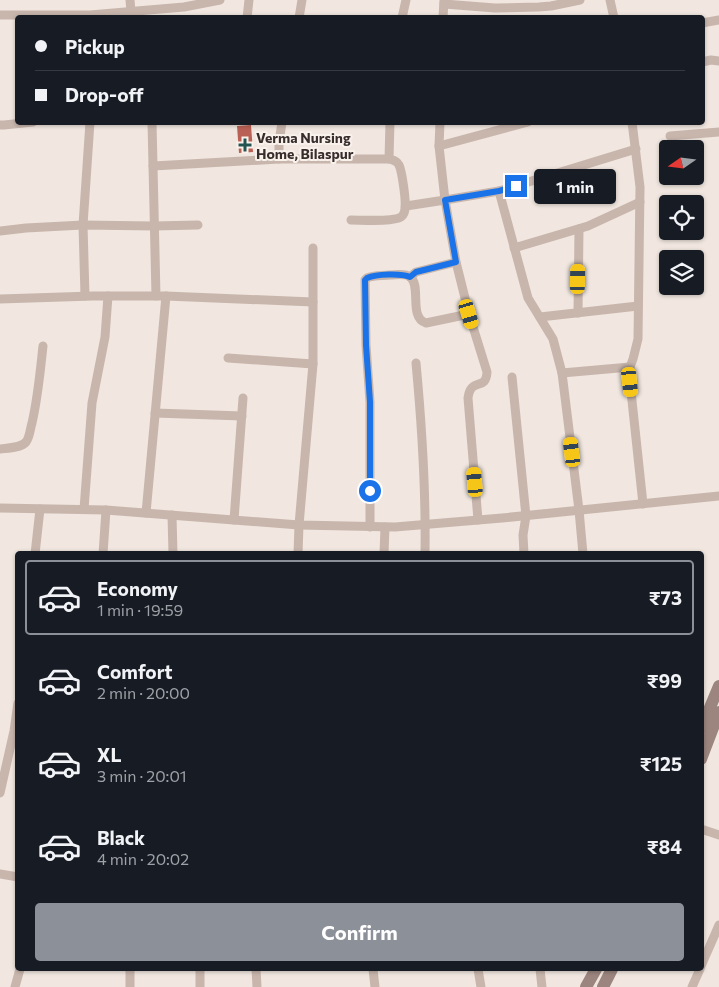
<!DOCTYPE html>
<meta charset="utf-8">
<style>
body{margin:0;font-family:Commissioner,sans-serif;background:#242831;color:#f1f3f6;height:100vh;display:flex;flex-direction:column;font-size:19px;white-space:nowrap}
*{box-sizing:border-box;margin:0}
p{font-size:16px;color:#9ea1a6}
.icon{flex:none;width:28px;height:28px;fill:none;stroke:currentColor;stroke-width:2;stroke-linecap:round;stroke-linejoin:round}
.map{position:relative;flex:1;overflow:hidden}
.details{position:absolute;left:15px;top:551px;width:689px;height:420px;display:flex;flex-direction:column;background:#171b24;border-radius:5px;box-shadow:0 1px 4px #0004}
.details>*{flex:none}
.hud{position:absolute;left:15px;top:15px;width:690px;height:110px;border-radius:5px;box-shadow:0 1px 4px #0004;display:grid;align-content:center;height:110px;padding:0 20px;background:#171b24}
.needle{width:32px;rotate:256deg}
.fabs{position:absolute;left:659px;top:140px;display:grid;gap:10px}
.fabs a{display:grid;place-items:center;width:45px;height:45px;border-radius:5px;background:#171b24;box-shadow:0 1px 4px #0004;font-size:25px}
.end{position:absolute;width:22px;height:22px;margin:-11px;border:6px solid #1a73e8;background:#fff;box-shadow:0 0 0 2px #fff}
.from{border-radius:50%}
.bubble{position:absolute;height:35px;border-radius:5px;background:#171b24;box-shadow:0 1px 4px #0004;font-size:16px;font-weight:700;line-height:35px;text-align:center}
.car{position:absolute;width:15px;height:30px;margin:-15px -8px;border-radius:6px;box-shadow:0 0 4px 1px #0007;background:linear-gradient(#f5c518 24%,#345 0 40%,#f5c518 0 76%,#345 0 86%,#f5c518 0)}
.hud b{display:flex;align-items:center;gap:18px;height:48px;font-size:19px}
.hud b+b{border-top:1px solid #363941}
.hud i{width:12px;height:12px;background:#f1f3f6}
ul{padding:9px 0 0;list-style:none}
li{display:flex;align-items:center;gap:15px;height:75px;margin:0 10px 8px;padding:0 10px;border:2px solid transparent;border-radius:5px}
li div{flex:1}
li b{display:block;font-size:19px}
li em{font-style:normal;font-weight:700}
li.selected{border-color:#8c9099}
li>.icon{width:45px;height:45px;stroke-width:1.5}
.action{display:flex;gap:10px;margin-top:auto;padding:10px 20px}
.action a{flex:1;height:58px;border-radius:5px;background:#8c9099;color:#fff;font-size:20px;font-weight:700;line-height:58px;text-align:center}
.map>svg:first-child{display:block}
</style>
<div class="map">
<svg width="719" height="987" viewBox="0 0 719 987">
<rect width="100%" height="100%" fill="#f1e7e0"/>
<path fill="#ba6155" d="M251,125L253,152L239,153L237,126Z"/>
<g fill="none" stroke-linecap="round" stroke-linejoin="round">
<g stroke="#c8b6ad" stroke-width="9">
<path d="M130,0L131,12"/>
<path d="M610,0L614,18"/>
<path d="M444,4L495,8L539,7L551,6L580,0"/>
<path d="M0,15H90L184,7L220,0"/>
<path d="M247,18L249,0"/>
<path d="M299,18L302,0"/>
<path d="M402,18L406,0"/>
<path d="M443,18L444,0"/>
<path d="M702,23L719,20"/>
<path d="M702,62L711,60L719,61"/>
<path d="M152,122L156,296"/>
<path d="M440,122L439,146L445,200L456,262L469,314L487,372C486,392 471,376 468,398L478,520"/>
<path d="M632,122L640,187L638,339L633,359L630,367V382L643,504"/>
<path d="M0,125H4L33,122"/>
<path d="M670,136L719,132"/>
<path d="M439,146L528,122"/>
<path d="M279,159V143L282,122"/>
<path d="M389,159L390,122"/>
<path d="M153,166L279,159H389C393,160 397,161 399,165C402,171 406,200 405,207C405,211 404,215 401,217C393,222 362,220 351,220"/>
<path d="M499,191L528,298L553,339L562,373L579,510L583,554"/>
<path d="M406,206L445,200L499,191L636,149"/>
<path d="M0,231L26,228L83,225L154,226L198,225"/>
<path d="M514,248L588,226L640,202"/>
<path d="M410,277L416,272L456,262"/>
<path d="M85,296L83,225L90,122"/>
<path d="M0,299L93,296H166L313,302"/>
<path d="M578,313L579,229"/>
<path d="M540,317L638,306"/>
<path d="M228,358L313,364"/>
<path d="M416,363C422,427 426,490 425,554"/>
<path d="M562,373L630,367"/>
<path d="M512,377L526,516L523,535L524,554"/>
<path d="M155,413L242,416"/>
<path d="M0,449C8,448 21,448 26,442C30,437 30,429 32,423C38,397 40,373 43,346"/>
<path d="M0,508L106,510L299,525L395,527L502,518L719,496"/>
<path d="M84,509L92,403L105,337L108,296"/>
<path d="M146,513L166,296"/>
<path d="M172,515L173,554"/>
<path d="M234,520L243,398"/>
<path d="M370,527V402L366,345L365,280L367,278C374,275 382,276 390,275C396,275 405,273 410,277C422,285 408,317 426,323L469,314"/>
<path d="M35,554L40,509"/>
<path d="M103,554L106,510"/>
<path d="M298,554L299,525L313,364V248"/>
<path d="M384,554L385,527"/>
<path d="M0,793L14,731L18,703"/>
<path d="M701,829L719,835"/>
<path d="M0,874L18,877"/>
<path d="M701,966L719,925"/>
<path d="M130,969V987"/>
<path d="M200,969V987"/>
<path d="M256,969L257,987"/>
<path d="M373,969L375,987"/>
<path d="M478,969L481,987"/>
<path d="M540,969L542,987"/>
<path d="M15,987L20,969"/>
<path d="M692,987L700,969"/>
</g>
<g stroke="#9b857e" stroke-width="12">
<path d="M701,729L719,686"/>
<path d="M701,759L719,712"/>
<path d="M586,987L596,969"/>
<path d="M603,987L612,969"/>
</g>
</g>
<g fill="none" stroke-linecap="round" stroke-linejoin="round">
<path stroke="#1a73e8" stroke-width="6" d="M370,491V402L366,345L365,280L367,278C376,274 401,273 410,277L416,272L456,262L445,200L499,191L516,186"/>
</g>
<path fill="#245452" stroke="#f9f1ec" stroke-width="2" d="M242.5 137.5h5v5h5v5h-5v5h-5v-5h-5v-5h5z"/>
<g text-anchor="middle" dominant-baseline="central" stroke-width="4" stroke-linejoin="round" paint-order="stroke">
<g font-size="14" font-weight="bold" fill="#372d2b" stroke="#f9f1ec" text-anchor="start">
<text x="256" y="137">Verma Nursing<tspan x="256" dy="16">Home, Bilaspur</tspan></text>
</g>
</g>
</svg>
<div class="fabs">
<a><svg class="needle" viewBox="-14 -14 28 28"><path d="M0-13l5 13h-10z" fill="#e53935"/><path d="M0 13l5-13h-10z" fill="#9ea1a6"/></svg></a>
<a><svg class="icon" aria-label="locate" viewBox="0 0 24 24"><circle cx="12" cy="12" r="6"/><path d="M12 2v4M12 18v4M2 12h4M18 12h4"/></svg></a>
<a><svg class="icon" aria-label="layers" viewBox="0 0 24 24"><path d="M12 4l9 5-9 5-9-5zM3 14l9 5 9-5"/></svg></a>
</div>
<i class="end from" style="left:370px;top:491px"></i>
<i class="end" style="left:516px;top:186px"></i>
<div class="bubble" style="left:534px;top:169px;width:82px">1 min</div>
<i class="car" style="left:578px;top:279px;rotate:1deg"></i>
<i class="car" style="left:469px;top:314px;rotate:163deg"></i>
<i class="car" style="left:630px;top:382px;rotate:174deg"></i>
<i class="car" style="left:572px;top:452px;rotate:353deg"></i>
<i class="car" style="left:475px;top:482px;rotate:355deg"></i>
<div class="hud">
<b><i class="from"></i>Pickup</b>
<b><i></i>Drop-off</b>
</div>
<section class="details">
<ul>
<li class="selected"><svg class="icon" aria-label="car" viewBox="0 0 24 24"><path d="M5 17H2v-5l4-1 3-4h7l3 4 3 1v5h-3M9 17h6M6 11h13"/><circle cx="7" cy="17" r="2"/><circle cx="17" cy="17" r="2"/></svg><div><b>Economy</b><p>1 min · 19:59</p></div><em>₹73</em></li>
<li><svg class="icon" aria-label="car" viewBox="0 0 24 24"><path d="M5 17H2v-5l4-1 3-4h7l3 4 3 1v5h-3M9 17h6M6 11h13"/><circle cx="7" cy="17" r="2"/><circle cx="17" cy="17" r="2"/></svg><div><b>Comfort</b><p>2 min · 20:00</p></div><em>₹99</em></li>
<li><svg class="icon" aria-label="car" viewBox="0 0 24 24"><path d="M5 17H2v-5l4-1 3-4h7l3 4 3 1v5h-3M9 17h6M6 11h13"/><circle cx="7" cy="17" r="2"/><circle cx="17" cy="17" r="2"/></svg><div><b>XL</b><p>3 min · 20:01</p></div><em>₹125</em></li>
<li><svg class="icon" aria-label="car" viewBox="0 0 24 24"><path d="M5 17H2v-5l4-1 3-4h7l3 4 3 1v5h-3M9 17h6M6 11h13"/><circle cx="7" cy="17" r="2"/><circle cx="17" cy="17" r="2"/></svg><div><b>Black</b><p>4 min · 20:02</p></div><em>₹84</em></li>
</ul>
<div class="action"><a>Confirm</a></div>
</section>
</div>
